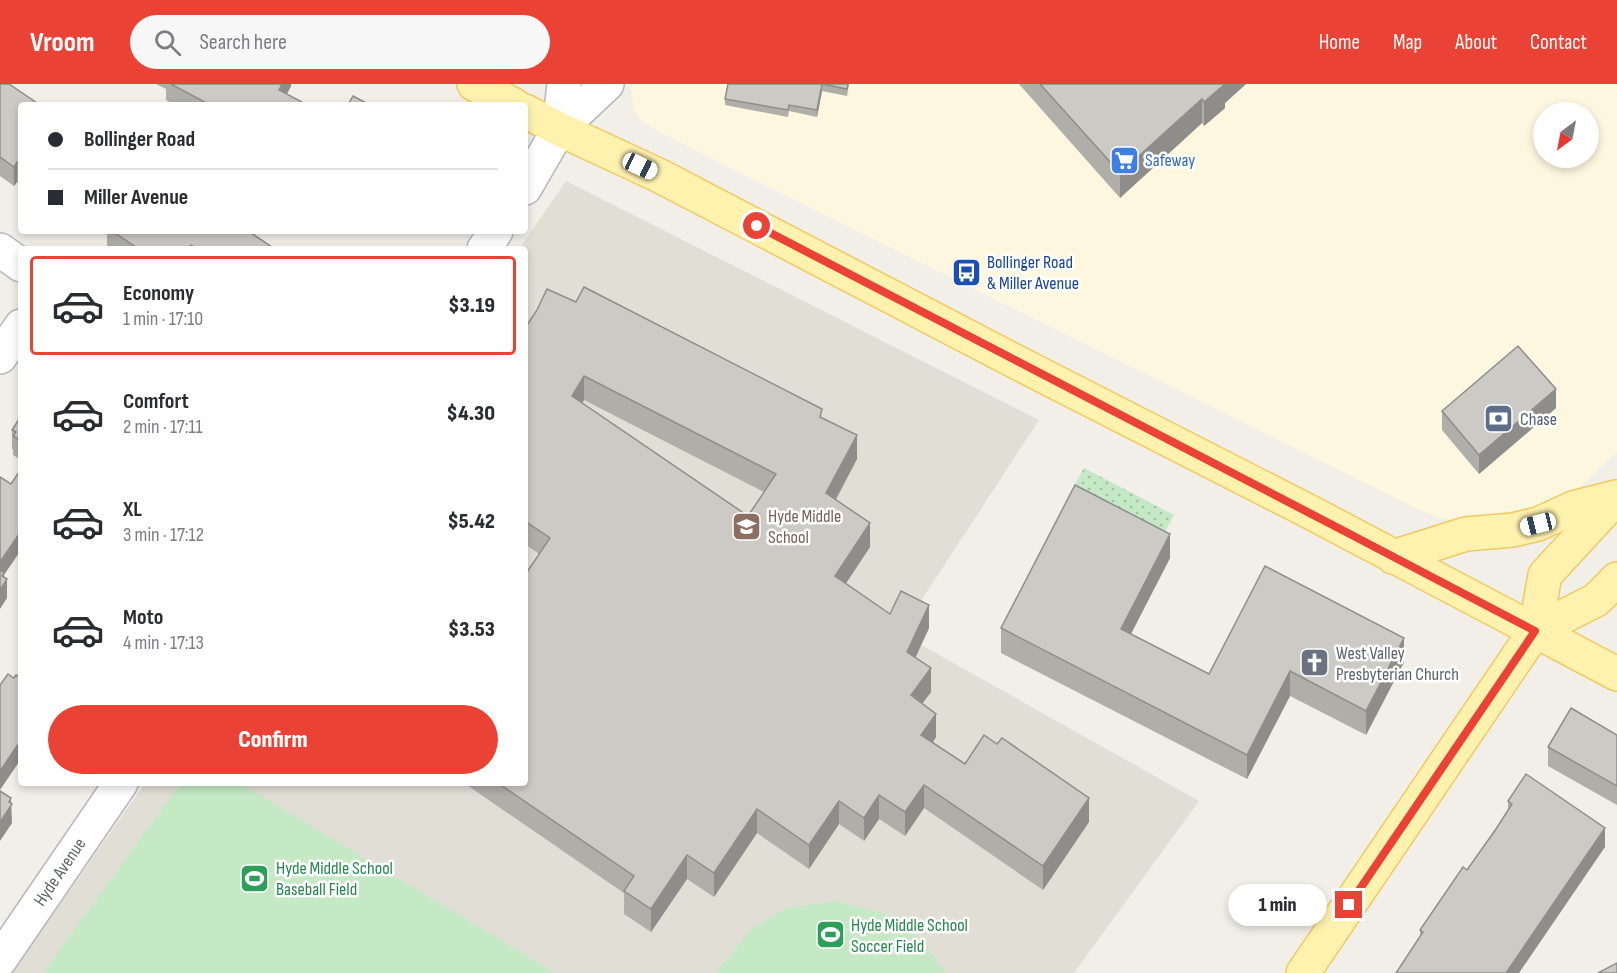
<!DOCTYPE html>
<meta charset="utf-8">
<style>
body{margin:0;font-family:"Sofia Sans Condensed",sans-serif;background:#f7f7f7;color:#2b2b33;height:100vh;display:flex;flex-direction:column;font-size:22px;white-space:nowrap}
*{box-sizing:border-box;margin:0}
p{font-size:20px;color:#7c7c81}
.icon{flex:none;width:33px;height:33px;fill:none;stroke:currentColor;stroke-width:2;stroke-linecap:round;stroke-linejoin:round}
.map{position:relative;flex:1;overflow:hidden}
.drawer{position:absolute;left:18px;top:162px;width:510px;height:540px;display:flex;flex-direction:column;background:#fff;border-radius:6px;box-shadow:0 3px 9px #0003}
.drawer>*{flex:none}
.guide{position:absolute;left:18px;top:18px;width:510px;height:132px;border-radius:6px;box-shadow:0 3px 9px #0003;display:grid;align-content:center;height:132px;padding:0 30px;background:#fff}
.needle{width:39px;rotate:212deg}
.controls{position:absolute;left:1533px;top:18px;display:grid;gap:12px}
.controls a{display:grid;place-items:center;width:66px;height:66px;border-radius:50%;background:#fff;box-shadow:0 3px 9px #0003;font-size:30px}
.end{position:absolute;width:27px;height:27px;margin:-14px;border:8px solid #ea4335;background:#fff;box-shadow:0 0 0 3px #fff}
.from{border-radius:50%}
.bubble{position:absolute;height:42px;border-radius:21px;background:#fff;box-shadow:0 3px 9px #0003;font-size:20px;font-weight:800;line-height:42px;text-align:center}
.car{position:absolute;width:18px;height:36px;margin:-18px -9px;border-radius:8px;box-shadow:0 0 4px 2px #0007;background:linear-gradient(#fff 24%,#345 0 40%,#fff 0 76%,#345 0 86%,#fff 0)}
.guide b{display:flex;align-items:center;gap:21px;height:57px;font-size:22px}
.guide b+b{border-top:2px solid #e1e1e2}
.guide i{width:15px;height:15px;background:#2b2b33}
ul{padding:10px 0 0;list-style:none}
li{display:flex;align-items:center;gap:18px;height:99px;margin:0 12px 9px;padding:0 18px;border:3px solid transparent;border-radius:6px}
li div{flex:1}
li b{display:block;font-size:22px}
li em{font-style:normal;font-weight:800}
li.current{border-color:#ea4335}
li>.icon{width:54px;height:54px;stroke-width:1.5}
.button{display:flex;gap:12px;margin-top:auto;padding:12px 30px}
.button a{flex:1;height:69px;border-radius:36px;background:#ea4335;color:#fff;font-size:24px;font-weight:800;line-height:69px;text-align:center}
header{display:flex;align-items:center;gap:36px;box-sizing:border-box;height:84px;padding:0 30px;background:#ea4335;color:#fff}
header strong{font-size:28px}
nav{display:flex;gap:33px;margin-inline-start:auto;font-size:21px}
.search{width:420px;height:54px;background:#f7f7f7;display:flex;align-items:center;gap:15px;box-sizing:border-box;padding:0 21px;border-radius:33px;color:#7c7c81;font-size:22px}
.map>svg:first-child{display:block}
</style>
<header>
<strong>Vroom</strong>
<div class="search"><svg class="icon" aria-label="search" viewBox="0 0 24 24"><circle cx="10" cy="10" r="6"/><path d="M15 15l6 6"/></svg>Search here</div>
<nav><a>Home</a><a>Map</a><a>About</a><a>Contact</a></nav>
</header>
<div class="map">
<svg width="1617" height="889" viewBox="0 0 1617 889">
<defs>
<pattern id="park-dots" width="8" height="8" patternUnits="userSpaceOnUse" patternTransform="scale(1.5)"><rect width="8" height="8" fill="#c5e8c5"/><path d="M2 2h.1M6 6h.1" fill="none" stroke="#a3c0a4" stroke-width="1.8" stroke-linecap="round"/></pattern>
</defs>
<rect width="100%" height="100%" fill="#f1efe8"/>
<path fill="#fef7e0" fill-rule="evenodd" d="M632,0H1617V368L1577,406L1546,425L1467,439L1441,434L1420,426L726,82L645,40L638,32L634,24L631,7ZM1544,28H1588V74H1544Z"/>
<path fill="#e1ded6" d="M566,97L1039,336L900,549L1199,717L1074,889H12L145,699H525V165H519Z"/>
<g fill="#c5e8c5">
<path d="M181,699H240L555,889H43Z"/>
<path d="M835,817L883,829L920,855L946,889H715L751,846L786,824Z"/>
</g>
<path fill="url(#park-dots)" d="M1084,384L1174,431L1155,466L1065,419Z"/>
<g fill="none" stroke-linecap="round" stroke-linejoin="round">
<defs>
<g id="minor">
<path d="M559,45L564,0"/>
<path d="M525,104L559,45L607,0"/>
<path d="M484,165L496,147"/>
<path d="M0,166L21,181"/>
<path d="M0,273L21,242"/>
<path d="M0,876L121,699"/>
</g>
<g id="major">
<path d="M474,0L514,21"/>
<path d="M525,27L559,45L660,92L1022,281L1310,428L1617,590"/>
<path d="M1393,473L1466,450L1513,446L1538,440L1573,424L1616,413"/>
<path d="M1535,547L1596,516L1617,495"/>
<path d="M1303,889L1535,547L1545,491L1617,413"/>
</g>
</defs>
<use href="#minor" stroke="#b5b8bc" stroke-width="36"/>
<use href="#major" stroke="#f2c960" stroke-width="36"/>
<use href="#minor" stroke="#fff" stroke-width="33"/>
<use href="#major" stroke="#fff2af" stroke-width="33"/>
</g>
<g fill="#afaea9" fill-rule="evenodd">
<path d="M0,0L21,21V100L17,98L14,102L0,92Z"/>
<path d="M156,0H291V2L287,10L302,21H175L166,16V5Z"/>
<path d="M728,0H849L847,12L822,7L817,33L789,27L788,33L725,21V15Z"/>
<path d="M1019,0H1246L1225,19V24L1204,42L1202,39L1120,114Z"/>
<path d="M107,147H248L275,165H111L107,162Z"/>
<path d="M525,244L822,334L857,375L836,416L870,463L846,499L890,530L929,544L915,574L931,608L922,619L936,653L933,659L965,680L1089,738L1043,806L924,724L905,752L879,735L864,757L839,740L809,785L757,749L714,813L687,795L651,848L624,830V809L464,699H525L539,470L525,460ZM584,316L764,408L748,432L582,319Z"/>
<path d="M1556,324L1479,390L1442,346V327Z"/>
<path d="M21,332V376L13,371V365H12V346Z"/>
<path d="M1170,474L1131,550L1209,590L1404,578L1366,651L1290,612L1247,695L1001,569V544Z"/>
<path d="M1617,651V721L1548,682V663Z"/>
<path d="M1508,717L1605,763L1420,854V846L1467,786L1508,727Z"/>
</g>
<g fill="#8f8d8a">
<path d="M282,0H291V2L281,21L279,6Z"/>
<path d="M822,0V7L817,33V26Z"/>
<path d="M1222,0H1246L1225,19V24L1204,42V18Z"/>
<path d="M1202,15V39L1120,114V89Z"/>
<path d="M17,78V98L14,102V83Z"/>
<path d="M584,292V316L572,336V312Z"/>
<path d="M1556,305V324L1479,390V371Z"/>
<path d="M857,351V375L826,433V409Z"/>
<path d="M870,439V463L835,516V492Z"/>
<path d="M21,447V466L4,491V500L7,495V514L0,525V478Z"/>
<path d="M1170,450V474L1121,569V545Z"/>
<path d="M929,521V544L907,592V568Z"/>
<path d="M1404,554V578L1366,651V627Z"/>
<path d="M931,584V608L911,635V611Z"/>
<path d="M1290,587V612L1247,695V671Z"/>
<path d="M936,630V653L921,675V651Z"/>
<path d="M21,656V675L0,706V687Z"/>
<path d="M924,701V724L905,752V728Z"/>
<path d="M879,711V735L864,757V734Z"/>
<path d="M11,714L12,739L0,757V738Z"/>
<path d="M1089,714V738L1043,806V782Z"/>
<path d="M839,717V740L809,785V761Z"/>
<path d="M757,725V749L714,813V789Z"/>
<path d="M1605,744V763L1519,889H1506Z"/>
<path d="M687,771V795L651,848V825Z"/>
</g>
<g fill="#cccac5" stroke="#8f8d8a" stroke-width="1.5" fill-rule="evenodd">
<path d="M0,0H9L40,21H21V81L17,78L14,83L0,73Z"/>
<path d="M171,0H282L279,6L302,18L301,21H210Z"/>
<path d="M728,0H848L847,5L822,0L817,26L789,21L788,26L725,15Z"/>
<path d="M1040,0H1225L1204,18L1202,15L1120,89Z"/>
<path d="M353,12L370,21H348Z"/>
<path d="M112,147H248L275,165H197L191,161L188,165H144L140,163L139,165Z"/>
<path d="M584,203L822,325L820,333L857,351L826,409L870,439L835,492L890,530L901,507L929,521L907,568L931,584L911,611L936,630L921,651L965,680L984,651L997,660L1002,654L1089,714L1043,782L924,701L905,728L879,711L864,734L839,717L809,761L757,725L714,789L687,771L651,825L624,807L634,792L498,699H525V491L550,454L525,437V244L537,226L547,205L576,218ZM584,292L776,390L748,432L572,312Z"/>
<path d="M1518,262L1556,305L1479,371L1442,327Z"/>
<path d="M21,332V357L13,352L16,348L12,346Z"/>
<path d="M21,385V447L0,478V393L11,400Z"/>
<path d="M1075,401L1170,450L1121,545L1209,590L1265,482L1404,554L1366,627L1290,587L1247,671L1001,544Z"/>
<path d="M0,486L4,489L2,492L7,495L0,506Z"/>
<path d="M8,590L14,594L16,591L21,594V656L0,687V601Z"/>
<path d="M1571,624L1617,651V702L1548,663Z"/>
<path d="M1526,690L1605,744L1506,889H1396L1423,848L1420,846L1463,783L1467,786L1496,745L1512,720L1508,717Z"/>
<path d="M0,707L11,714L9,718L12,720L0,738Z"/>
<path d="M1617,879V889H1598Z"/>
</g>
<g fill="none" stroke-linecap="round" stroke-linejoin="round">
<path stroke="#ea4335" stroke-width="8" d="M757,142C1016,276 1276,411 1535,547L1349,821"/>
</g>
<defs>
<symbol id="supermarket-square" viewBox="-11 -11 22 22"><rect x="-9" y="-9" width="18" height="18" rx="4" fill="#3f7fe0" stroke="#fff"/><path d="M-6-5.5h2.5l.6 2H6L4.5 2H-2.5L-4.4-4H-6ZM-1.5 3.2a1.3 1.3 0 1 0 .1 0ZM3 3.2a1.3 1.3 0 1 0 .1 0Z" fill="#fff"/></symbol>
<symbol id="bus-square" viewBox="-11 -11 22 22"><rect x="-9" y="-9" width="18" height="18" rx="4" fill="#1a4fb4" stroke="#fff"/><path d="M-5-6H5V4H4V6H2V4H-2V6H-4V4H-5ZM-3.5-4V0h7V-4ZM-3.5 1.2v1.5H-2V1.2ZM2 1.2v1.5H3.5V1.2Z" fill="#fff"/></symbol>
<symbol id="bank-square" viewBox="-11 -11 22 22"><rect x="-9" y="-9" width="18" height="18" rx="4" fill="#5c6f8a" stroke="#fff"/><path d="M-6-4H6V4H-6ZM0-2.3a2.3 2.3 0 1 0 0 4.6a2.3 2.3 0 1 0 0-4.6Z" fill="#fff"/></symbol>
<symbol id="school-square" viewBox="-11 -11 22 22"><rect x="-9" y="-9" width="18" height="18" rx="4" fill="#8d6e63" stroke="#fff"/><path d="M0-5L7-2L0 1L-7-2ZM-4 1L0 2.5L4 1V4Q0 6-4 4Z" fill="#fff"/></symbol>
<symbol id="church-square" viewBox="-11 -11 22 22"><rect x="-9" y="-9" width="18" height="18" rx="4" fill="#6b7280" stroke="#fff"/><path d="M-1.2-6h2.4v3.5h3.3v2.4h-3.3V6h-2.4V-.1h-3.3v-2.4h3.3Z" fill="#fff"/></symbol>
<symbol id="stadium-square" viewBox="-11 -11 22 22"><rect x="-9" y="-9" width="18" height="18" rx="4" fill="#2e9e5b" stroke="#fff"/><path d="M0-5a6.5 5 0 1 0 0 10a6.5 5 0 1 0 0-10ZM-3.5-1.8h7v3.6h-7Z" fill="#fff"/></symbol>
</defs>
<g fill-rule="evenodd">
<use href="#supermarket-square" x="1108" y="60" width="33" height="33"/>
<use href="#bus-square" x="950" y="172" width="33" height="33"/>
<use href="#bank-square" x="1482" y="318" width="33" height="33"/>
<use href="#school-square" x="730" y="426" width="33" height="33"/>
<use href="#church-square" x="1298" y="562" width="33" height="33"/>
<use href="#stadium-square" x="238" y="778" width="33" height="33"/>
<use href="#stadium-square" x="814" y="834" width="33" height="33"/>
</g>
<g text-anchor="middle" dominant-baseline="central" stroke-width="5" stroke-linejoin="round" paint-order="stroke">
<g font-size="18" fill="#366cbe" stroke="#fff" text-anchor="start">
<text x="1145" y="76">Safeway</text>
</g>
<g font-size="18" fill="#164399" stroke="#fff" text-anchor="start">
<text x="987" y="178">Bollinger Road<tspan x="987" dy="21">&amp; Miller Avenue</tspan></text>
</g>
<g font-size="18" fill="#4e5e75" stroke="#fff" text-anchor="start">
<text x="1520" y="335">Chase</text>
</g>
<g font-size="18" fill="#785e54" stroke="#fff" text-anchor="start">
<text x="768" y="432">Hyde Middle<tspan x="768" dy="21">School</tspan></text>
</g>
<g font-size="18" fill="#5b616d" stroke="#fff" text-anchor="start">
<text x="1336" y="569">West Valley<tspan x="1336" dy="21">Presbyterian Church</tspan></text>
</g>
<g font-size="18" fill="#27864d" stroke="#fff" text-anchor="start">
<text x="276" y="784">Hyde Middle School<tspan x="276" dy="21">Baseball Field</tspan></text>
<text x="851" y="841">Hyde Middle School<tspan x="851" dy="21">Soccer Field</tspan></text>
</g>
<g font-size="18" fill="#5f6368" stroke="#fff">
<text transform="translate(60 788) rotate(-56)">Hyde Avenue</text>
</g>
</g>
</svg>
<div class="controls">
<a><svg class="needle" viewBox="-14 -14 28 28"><path d="M0-13l5 13h-10z" fill="#e53935"/><path d="M0 13l5-13h-10z" fill="#7c7c81"/></svg></a>
</div>
<i class="end from" style="left:757px;top:142px"></i>
<i class="end" style="left:1349px;top:821px"></i>
<div class="bubble" style="left:1228px;top:800px;width:99px">1 min</div>
<i class="car" style="left:640px;top:82px;rotate:115deg"></i>
<i class="car" style="left:1538px;top:440px;rotate:256deg"></i>
<div class="guide">
<b><i class="from"></i>Bollinger Road</b>
<b><i></i>Miller Avenue</b>
</div>
<section class="drawer">
<ul>
<li class="current"><svg class="icon" aria-label="car" viewBox="0 0 24 24"><path d="M5 17H2v-5l4-1 3-4h7l3 4 3 1v5h-3M9 17h6M6 11h13"/><circle cx="7" cy="17" r="2"/><circle cx="17" cy="17" r="2"/></svg><div><b>Economy</b><p>1 min · 17:10</p></div><em>$3.19</em></li>
<li><svg class="icon" aria-label="car" viewBox="0 0 24 24"><path d="M5 17H2v-5l4-1 3-4h7l3 4 3 1v5h-3M9 17h6M6 11h13"/><circle cx="7" cy="17" r="2"/><circle cx="17" cy="17" r="2"/></svg><div><b>Comfort</b><p>2 min · 17:11</p></div><em>$4.30</em></li>
<li><svg class="icon" aria-label="car" viewBox="0 0 24 24"><path d="M5 17H2v-5l4-1 3-4h7l3 4 3 1v5h-3M9 17h6M6 11h13"/><circle cx="7" cy="17" r="2"/><circle cx="17" cy="17" r="2"/></svg><div><b>XL</b><p>3 min · 17:12</p></div><em>$5.42</em></li>
<li><svg class="icon" aria-label="car" viewBox="0 0 24 24"><path d="M5 17H2v-5l4-1 3-4h7l3 4 3 1v5h-3M9 17h6M6 11h13"/><circle cx="7" cy="17" r="2"/><circle cx="17" cy="17" r="2"/></svg><div><b>Moto</b><p>4 min · 17:13</p></div><em>$3.53</em></li>
</ul>
<div class="button"><a>Confirm</a></div>
</section>
</div>
